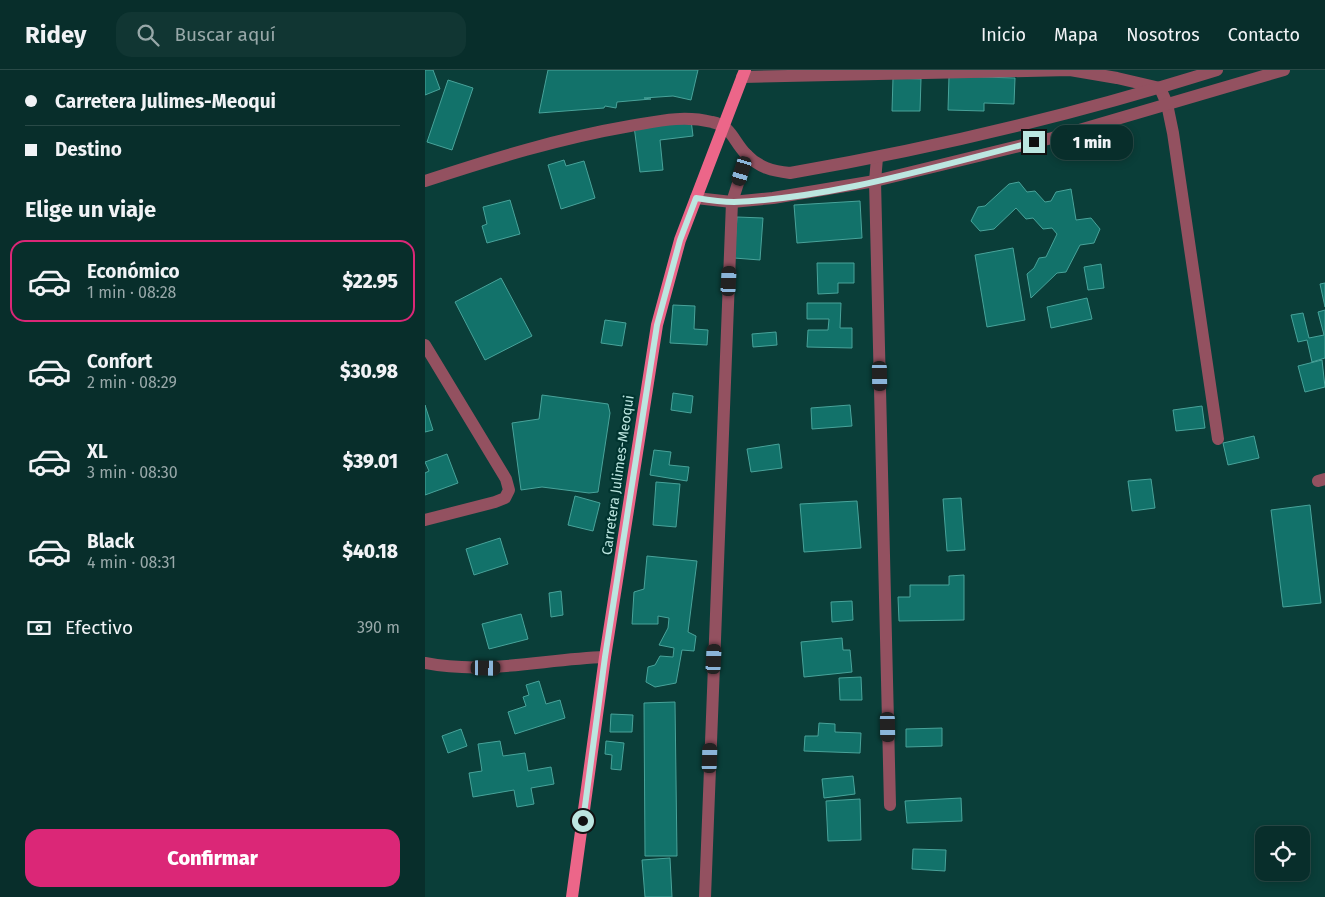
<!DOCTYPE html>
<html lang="es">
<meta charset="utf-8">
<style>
body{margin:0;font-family:"Fira Sans",sans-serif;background:#113633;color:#f1f3f6;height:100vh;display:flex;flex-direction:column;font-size:19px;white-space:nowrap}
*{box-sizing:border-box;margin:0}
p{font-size:16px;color:#98a8a9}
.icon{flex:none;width:28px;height:28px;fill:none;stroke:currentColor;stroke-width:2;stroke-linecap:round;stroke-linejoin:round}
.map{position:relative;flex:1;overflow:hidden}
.side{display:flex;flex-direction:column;background:#082e2b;width:425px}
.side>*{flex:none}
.hud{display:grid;align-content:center;height:110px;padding:0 25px;background:#082e2b}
.fabs{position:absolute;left:830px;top:756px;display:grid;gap:10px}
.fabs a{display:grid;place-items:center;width:55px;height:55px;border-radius:10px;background:#082e2b;box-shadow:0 2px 8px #0003,0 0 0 1px #294a47;font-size:25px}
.end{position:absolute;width:22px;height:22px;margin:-11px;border:6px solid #bce6e0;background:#111;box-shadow:0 0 0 2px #111}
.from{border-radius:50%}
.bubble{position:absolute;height:35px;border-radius:15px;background:#082e2b;box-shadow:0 2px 8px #0003,0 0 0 1px #294a47;font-size:16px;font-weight:800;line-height:35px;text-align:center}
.car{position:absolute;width:15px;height:30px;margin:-15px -8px;border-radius:6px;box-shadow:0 0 4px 1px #0007;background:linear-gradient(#222 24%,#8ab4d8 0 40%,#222 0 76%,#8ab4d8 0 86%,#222 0)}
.hud b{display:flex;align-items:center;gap:18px;height:48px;font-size:19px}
.hud b+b{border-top:1px solid #294a47}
.hud i{width:12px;height:12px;background:#f1f3f6}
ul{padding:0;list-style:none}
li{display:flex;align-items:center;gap:15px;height:82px;margin:0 10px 8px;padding:0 15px;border:2px solid transparent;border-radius:15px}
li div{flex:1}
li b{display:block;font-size:19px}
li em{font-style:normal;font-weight:800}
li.active{border-color:#db2777}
li>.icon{width:45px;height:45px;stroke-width:1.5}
h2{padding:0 25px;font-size:22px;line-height:60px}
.pay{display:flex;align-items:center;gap:12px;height:55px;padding:0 25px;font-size:19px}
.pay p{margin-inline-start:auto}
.action{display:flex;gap:10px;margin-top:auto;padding:10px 25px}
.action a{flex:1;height:58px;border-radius:15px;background:#db2777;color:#fff;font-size:20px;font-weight:800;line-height:58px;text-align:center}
header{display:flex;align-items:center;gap:30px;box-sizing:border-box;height:70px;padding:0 25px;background:#082e2b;border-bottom:1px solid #294a47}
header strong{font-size:24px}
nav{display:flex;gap:28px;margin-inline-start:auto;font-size:18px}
.search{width:350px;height:45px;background:#113633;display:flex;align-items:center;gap:12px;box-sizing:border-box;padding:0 18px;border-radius:15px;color:#98a8a9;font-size:19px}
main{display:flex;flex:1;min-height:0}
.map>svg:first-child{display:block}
</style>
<header>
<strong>Ridey</strong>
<div class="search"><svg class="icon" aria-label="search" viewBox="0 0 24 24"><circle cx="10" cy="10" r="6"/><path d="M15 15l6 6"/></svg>Buscar aquí</div>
<nav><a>Inicio</a><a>Mapa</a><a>Nosotros</a><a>Contacto</a></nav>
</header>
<main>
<section class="side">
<div class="hud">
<b><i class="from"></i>Carretera Julimes-Meoqui</b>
<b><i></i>Destino</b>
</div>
<h2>Elige un viaje</h2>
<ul>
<li class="active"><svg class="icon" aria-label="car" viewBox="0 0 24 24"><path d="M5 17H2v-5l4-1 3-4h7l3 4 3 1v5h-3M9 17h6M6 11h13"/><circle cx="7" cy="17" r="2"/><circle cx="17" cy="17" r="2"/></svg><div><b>Económico</b><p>1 min · 08:28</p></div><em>$22.95</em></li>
<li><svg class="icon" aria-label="car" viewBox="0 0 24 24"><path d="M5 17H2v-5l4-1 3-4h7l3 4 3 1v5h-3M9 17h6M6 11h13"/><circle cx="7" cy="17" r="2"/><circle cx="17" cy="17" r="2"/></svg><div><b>Confort</b><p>2 min · 08:29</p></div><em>$30.98</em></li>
<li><svg class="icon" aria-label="car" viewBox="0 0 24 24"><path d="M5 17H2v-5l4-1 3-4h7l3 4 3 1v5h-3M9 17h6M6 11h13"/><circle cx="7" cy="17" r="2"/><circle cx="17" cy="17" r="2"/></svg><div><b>XL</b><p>3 min · 08:30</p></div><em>$39.01</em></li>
<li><svg class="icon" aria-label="car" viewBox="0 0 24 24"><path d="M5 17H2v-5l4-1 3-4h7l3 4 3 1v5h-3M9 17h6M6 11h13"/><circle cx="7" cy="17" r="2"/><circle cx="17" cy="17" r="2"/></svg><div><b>Black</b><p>4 min · 08:31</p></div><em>$40.18</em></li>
</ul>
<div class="pay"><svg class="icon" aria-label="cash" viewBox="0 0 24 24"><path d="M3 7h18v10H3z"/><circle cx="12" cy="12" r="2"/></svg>Efectivo<p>390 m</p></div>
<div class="action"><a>Confirmar</a></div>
</section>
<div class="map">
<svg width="900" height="827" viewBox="0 0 900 827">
<rect width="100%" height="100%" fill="#0a3e39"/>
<g fill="#12726a" stroke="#48a39a">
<path d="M0,0H8L15,19L0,25Z"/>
<path d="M123,0H273L266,30L248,26L219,28L226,29L192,32L191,38L180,36L179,38L114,43Z"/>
<path d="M524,6L590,8L589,34L559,33V41L523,40Z"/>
<path d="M468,8L496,9L495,41H467Z"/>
<path d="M23,10L48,18L27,80L2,72Z"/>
<path d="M266,50L268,66L235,70L238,100L215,102L209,56Z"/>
<path d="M139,90L141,96L159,91L170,128L136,139L123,95Z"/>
<path d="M594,112L602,122L610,121L620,132L626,131L631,122L646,119L651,150L666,148L675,159L669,173L655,175L641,202L632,203L606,228L602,204L609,198L614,188L621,187L632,164L627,158L618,159L608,148L601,149L591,138L569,159L555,161L546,151L553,137L560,136L584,114Z"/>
<path d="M85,130L95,164L62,173L57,156L62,154L58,137Z"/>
<path d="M435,131L437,168L372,173L369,135Z"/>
<path d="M312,147L338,148L335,190L309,188Z"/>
<path d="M588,178L600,250L562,257L550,185Z"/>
<path d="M392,193H429V213H413V223L393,224Z"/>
<path d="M676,194L679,218L663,220L659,197Z"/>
<path d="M76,208L107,266L60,290L30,232Z"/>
<path d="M900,213V237L895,214Z"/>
<path d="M662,228L667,249L626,258L622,237Z"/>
<path d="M382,233H416L415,258H427V278L382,277L383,260H403L404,249H382Z"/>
<path d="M248,235L270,236L269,259L283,260L282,275L245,273Z"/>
<path d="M900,240V288L887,292L882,270L873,272L866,245L878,243L884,268L899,265L893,242Z"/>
<path d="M180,250L201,253L197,276L176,273Z"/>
<path d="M351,262L352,275L328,277L327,264Z"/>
<path d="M897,290L900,317L880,322L873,296Z"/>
<path d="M248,323L268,326L266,343L246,340Z"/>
<path d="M117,325L183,334L185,343L173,422L164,423L117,417L96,420L87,353L114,349Z"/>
<path d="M0,335L8,360L0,362Z"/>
<path d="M425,335L427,356L387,359L386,338Z"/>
<path d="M777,336L780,358L751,361L748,340Z"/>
<path d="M829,366L834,388L803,395L798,373Z"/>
<path d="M354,374L357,398L326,402L322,379Z"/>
<path d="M229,380L246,382L244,395L264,397L262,411L225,405Z"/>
<path d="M22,384L33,413L0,425V403L4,401L0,392Z"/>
<path d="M726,409L730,438L707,441L703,411Z"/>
<path d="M231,412L255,414L251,457L228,455Z"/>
<path d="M150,426L175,433L168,461L143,455Z"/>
<path d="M536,428L540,480L522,481L518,429Z"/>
<path d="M432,431L436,478L379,482L375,434Z"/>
<path d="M885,435L896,533L858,537L846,440Z"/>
<path d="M75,468L83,494L49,505L41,479Z"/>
<path d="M222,486L272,491L263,562L271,566L269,581L257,580L251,613L230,617L221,612L223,597L230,595L235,586L248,587L249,578L234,575L243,558L244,548L233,546V554H207L209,522L219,519Z"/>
<path d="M539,505V550L474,551L473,527H485V515H524V506Z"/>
<path d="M136,521L138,545L126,547L124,523Z"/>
<path d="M427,531L428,550L407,552L406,532Z"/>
<path d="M96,544L103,569L64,579L57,554Z"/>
<path d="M417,568L418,580H425L427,602L379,607L376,572Z"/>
<path d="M436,607L437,630H415L414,608Z"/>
<path d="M114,611L121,634L135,630L140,648L90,664L83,642L101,636L98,627L104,625L101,615Z"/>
<path d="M250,632L252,786H220L219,633Z"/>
<path d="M186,644L208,645L207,662H185Z"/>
<path d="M394,653L410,654V662L436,663L435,683L379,681L380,666H393Z"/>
<path d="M517,658V676L481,677V659Z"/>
<path d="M36,659L42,676L23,683L17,666Z"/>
<path d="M75,671L78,686L100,683L103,701L126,697L129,714L106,718L109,734L92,737L89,720L48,727L44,703L57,701L53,674Z"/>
<path d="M181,671L199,673L196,700L186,699L187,685L180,684Z"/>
<path d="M428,706L430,724L399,728L397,709Z"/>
<path d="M536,728L537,751L482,753L480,731Z"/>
<path d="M435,729L436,770L403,771L401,731Z"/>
<path d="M488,779L521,780L520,801L487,799Z"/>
<path d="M245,788L247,827H220L217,790Z"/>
</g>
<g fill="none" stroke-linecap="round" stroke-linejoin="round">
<g stroke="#935160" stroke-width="12">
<path d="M317,7L645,0L692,8L735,18L742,34L748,63L793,369"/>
<path d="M452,88L450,111L465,735"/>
<path d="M0,111C67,89 135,68 205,56C234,51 258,45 287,52C307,56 308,71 321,84C334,98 348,101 365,103C510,78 652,44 792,0"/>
<path d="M271,128L307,132L348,128L450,111L627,68L859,0"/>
<path d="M0,275L81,409L84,420L80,428L70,432L0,450"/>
<path d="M893,411L900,409"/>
<path d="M0,593C63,605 118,589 180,587"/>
<path d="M280,827L307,132L322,85"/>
</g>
<path stroke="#ec6689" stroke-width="12" d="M147,827L180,587L232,255L255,170L320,0"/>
</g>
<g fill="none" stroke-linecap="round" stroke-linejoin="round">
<path stroke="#bce6e0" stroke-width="6" d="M158,751L180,587L232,255L255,170L271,128C283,130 296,132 309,132C409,128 512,96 609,72"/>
</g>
<g text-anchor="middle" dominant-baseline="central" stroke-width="4.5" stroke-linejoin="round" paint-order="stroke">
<g font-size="14" fill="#bce6e0" stroke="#00342f">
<text transform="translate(193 405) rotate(-82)">Carretera Julimes-Meoqui</text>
</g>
</g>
</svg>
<div class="fabs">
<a><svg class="icon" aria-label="locate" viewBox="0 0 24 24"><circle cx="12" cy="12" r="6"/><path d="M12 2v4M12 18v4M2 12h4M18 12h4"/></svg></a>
</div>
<i class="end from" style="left:158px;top:751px"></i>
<i class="end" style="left:609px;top:72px"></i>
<div class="bubble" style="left:626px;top:55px;width:82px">1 min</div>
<i class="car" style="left:317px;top:101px;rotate:197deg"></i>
<i class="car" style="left:304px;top:211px;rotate:3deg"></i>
<i class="car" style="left:455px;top:306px;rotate:179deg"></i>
<i class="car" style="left:289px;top:589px;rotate:3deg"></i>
<i class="car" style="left:61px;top:598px;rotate:91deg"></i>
<i class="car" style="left:463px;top:657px;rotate:179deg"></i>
<i class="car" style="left:285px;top:688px;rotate:2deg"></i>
</div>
</main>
